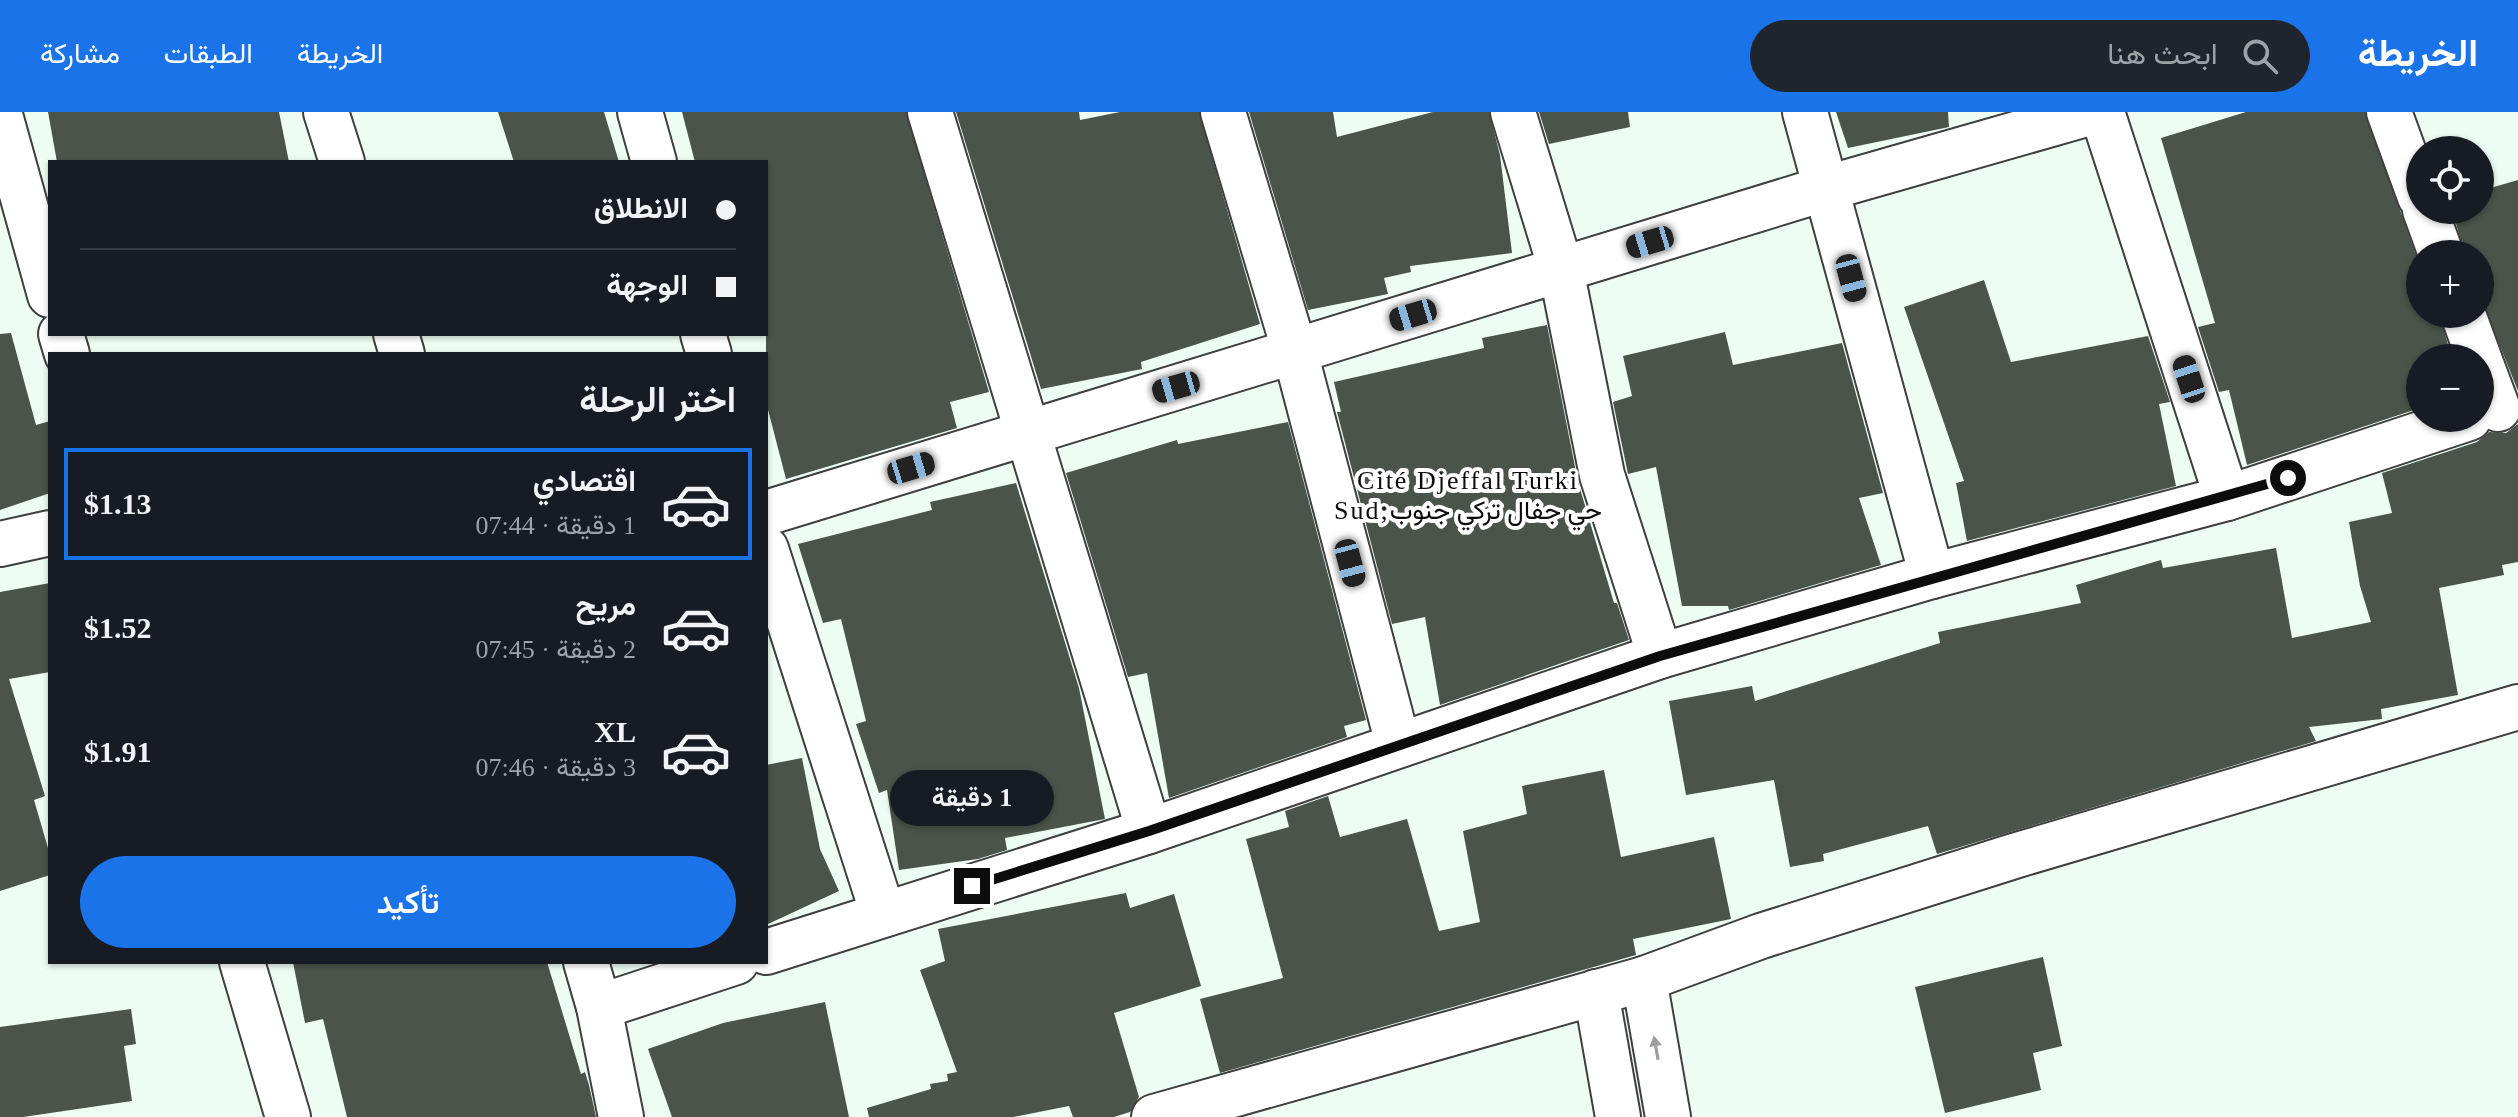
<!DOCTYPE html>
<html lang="ar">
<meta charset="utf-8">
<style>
body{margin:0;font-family:"Times New Roman",Vazirmatn,serif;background:#20242c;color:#f1f3f6;direction:rtl;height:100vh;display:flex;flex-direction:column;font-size:30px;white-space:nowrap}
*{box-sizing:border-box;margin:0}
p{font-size:26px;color:#9ea1a6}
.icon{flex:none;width:44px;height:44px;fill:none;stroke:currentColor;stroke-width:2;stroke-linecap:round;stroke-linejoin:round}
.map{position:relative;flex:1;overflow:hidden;direction:ltr}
.panel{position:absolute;left:48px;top:240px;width:720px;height:612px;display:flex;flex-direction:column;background:#171b24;border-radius:0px;box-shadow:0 2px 6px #0004;direction:rtl}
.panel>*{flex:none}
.banner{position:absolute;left:48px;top:48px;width:720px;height:176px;border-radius:0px;box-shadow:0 2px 6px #0004;direction:rtl;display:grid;align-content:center;height:176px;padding:0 32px;background:#171b24}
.buttons{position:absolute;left:2406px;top:24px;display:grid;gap:16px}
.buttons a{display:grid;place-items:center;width:88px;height:88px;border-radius:50%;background:#171b24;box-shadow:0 2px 6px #0004;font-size:40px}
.end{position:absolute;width:36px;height:36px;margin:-18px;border:10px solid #0c0c0c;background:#fff;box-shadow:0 0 0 4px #fff}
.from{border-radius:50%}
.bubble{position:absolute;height:56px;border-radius:28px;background:#171b24;box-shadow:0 2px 6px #0004;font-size:26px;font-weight:600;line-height:56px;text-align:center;direction:rtl}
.car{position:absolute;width:24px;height:48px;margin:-24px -12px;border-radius:10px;box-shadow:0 0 6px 2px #0007;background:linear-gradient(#222 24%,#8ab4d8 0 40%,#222 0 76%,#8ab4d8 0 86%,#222 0)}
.banner b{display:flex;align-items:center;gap:28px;height:76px;font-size:30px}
.banner b+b{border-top:2px solid #363941}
.banner i{width:20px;height:20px;background:#f1f3f6}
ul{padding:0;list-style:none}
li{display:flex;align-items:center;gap:24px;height:112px;margin:0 16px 12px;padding:0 16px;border:4px solid transparent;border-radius:0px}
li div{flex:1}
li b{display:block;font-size:30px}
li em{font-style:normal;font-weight:600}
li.active{border-color:#1a73e8}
li>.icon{width:72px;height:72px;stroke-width:1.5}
h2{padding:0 32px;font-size:36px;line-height:96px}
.action{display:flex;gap:16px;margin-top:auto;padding:16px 32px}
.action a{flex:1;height:92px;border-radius:48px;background:#1a73e8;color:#fff;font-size:32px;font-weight:600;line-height:92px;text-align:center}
header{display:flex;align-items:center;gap:48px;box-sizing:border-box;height:112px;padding:0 40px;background:#1a73e8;color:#fff}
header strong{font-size:38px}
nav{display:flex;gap:44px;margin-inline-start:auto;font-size:28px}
.search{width:560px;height:72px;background:#20242c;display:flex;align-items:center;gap:20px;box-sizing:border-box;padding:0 28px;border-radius:44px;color:#9ea1a6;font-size:30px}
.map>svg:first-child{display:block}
</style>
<header>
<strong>الخريطة</strong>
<div class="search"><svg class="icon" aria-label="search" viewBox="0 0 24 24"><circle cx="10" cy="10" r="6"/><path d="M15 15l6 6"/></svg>ابحث هنا</div>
<nav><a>الخريطة</a><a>الطبقات</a><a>مشاركة</a></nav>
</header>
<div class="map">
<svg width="2518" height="1005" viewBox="0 0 2518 1005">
<rect width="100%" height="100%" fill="#edfdf4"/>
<g fill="#4a544a">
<path d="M48,0H279L289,50H57Z"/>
<path d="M498,0H604L619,50H514Z"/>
<path d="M682,0H906L989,280L950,290L957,316L786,367L766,290V50H695Z"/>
<path d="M956,0H1079L1080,8L1120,0H1199L1260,212L1141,250L1142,257L1041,277Z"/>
<path d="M1249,0H1333L1337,25L1433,0H1489L1500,43L1512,141L1410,154L1411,160L1384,166L1388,182L1308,198Z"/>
<path d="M1539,0H1628L1630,15L1549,32Z"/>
<path d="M1836,0H1948L1949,15L1848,36Z"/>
<path d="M2246,0H2365L2420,154V202H2439L2452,246H2420V296L2247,353L2229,278L2219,280L2198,215L2215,211L2161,26Z"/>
<path d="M2518,68V279L2480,184V142H2465L2452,98H2480V79Z"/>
<path d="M1984,168L2011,250L2148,224L2170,290L2159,292L2176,374L1967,429L1956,371L1964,369L1904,195Z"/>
<path d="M1547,213L1578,370L1614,491H1617L1629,528L1440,593L1425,505L1392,512L1337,300H1341L1334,270L1484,236L1482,226Z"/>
<path d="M1725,220L1733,253L1842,231L1883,381L1859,386L1881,453L1729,498L1728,494H1682L1656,355L1628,362L1613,290L1632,284L1623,244Z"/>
<path d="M11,221L36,313L50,309V381L0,398V222Z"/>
<path d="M1288,310L1366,608L1344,614L1347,625L1169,686L1147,561L1128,565L1066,361L1177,328L1178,332Z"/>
<path d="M2518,312V450L2502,453L2504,463L2439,476L2458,583L2381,597L2382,607L2309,615L2316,629L1937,742L1928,714L1823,742L1824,749L1790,755L1774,668L1686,683L1669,589L1752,574L1755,589L1940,531L1938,520L2081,491L2076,473L2161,448L2163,456L2276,436L2292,526L2371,510L2360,474L2349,410L2392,401L2382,361L2477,330L2489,320L2506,321Z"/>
<path d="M1016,371L1079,576L1105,707L1005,726L1007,738L978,747L899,758L887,678L879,681L856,612L866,609L841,507L823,511L798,432L932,398L930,390Z"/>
<path d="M50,471V560L9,567L45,684L34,688L50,743V763L0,779V480Z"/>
<path d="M802,646L820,737L839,779L766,813V653Z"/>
<path d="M1604,658L1621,745L1714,725L1731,807L1633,827L1636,843L1220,961L1200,887L1283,866L1246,727L1289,715L1285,699L1328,684L1340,725L1407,707L1439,819L1480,810L1463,719L1527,702L1522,674Z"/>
<path d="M1126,781L1130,796L1174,782L1201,874L1114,901L1139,985L1130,1000L1114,1005H1073L1069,994L1013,1005H869L867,996L931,977L930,972L948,969L947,962L957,960L920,858L945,849L938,817Z"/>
<path d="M2043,845L2062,934L2033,941L2041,978L1945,1001L1915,875Z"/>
<path d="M293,850H547L581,962L585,960L589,973L596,1005H347L323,907L305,911Z"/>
<path d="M825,890L849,1005H672L648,937L723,911Z"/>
<path d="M131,897L136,932L124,934L132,989L23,1005H0V915Z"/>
</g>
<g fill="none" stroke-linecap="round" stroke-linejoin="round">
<defs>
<g id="minor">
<path d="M326,0L342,50"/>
<path d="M640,0L654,50"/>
<path d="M930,0L1149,719"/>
<path d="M1223,0L1295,240L1398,632"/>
<path d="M1513,0L1561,157L1602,363L1660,544"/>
<path d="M1805,0L1932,464"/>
<path d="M2102,0L2227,386"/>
<path d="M2389,0L2420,85"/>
<path d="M0,3L50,183"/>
<path d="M2425,98L2441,142"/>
<path d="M2463,202L2479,246"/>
<path d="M61,222L67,242"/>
<path d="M396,222L402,242"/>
<path d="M703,222L709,242"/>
<path d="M2480,249L2498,297"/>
<path d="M766,401L1827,76L2093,0"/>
<path d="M0,432L50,421"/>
<path d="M766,437L883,802"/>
<path d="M766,840L1149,719L1660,544L1932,464L2227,386L2469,306"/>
<path d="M242,850L288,1005"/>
<path d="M586,850L599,895L621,1005"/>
<path d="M599,895L736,850"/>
</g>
<g id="tertiary">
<path d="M1644,867L1668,1005"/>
<path d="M1596,880L1618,1005"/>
<path d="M1154,1005L1644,867L1761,824L2014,744L2518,595"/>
</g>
</defs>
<use href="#minor" stroke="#3f3f3f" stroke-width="48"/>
<use href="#tertiary" stroke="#3f3f3f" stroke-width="48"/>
<use href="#minor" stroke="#fff" stroke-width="44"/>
<use href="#tertiary" stroke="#fff" stroke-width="44"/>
</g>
<defs><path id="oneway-solid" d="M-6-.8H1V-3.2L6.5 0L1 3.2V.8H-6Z" transform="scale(2)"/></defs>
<use fill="#9e9e9e" href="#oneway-solid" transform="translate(1656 936) rotate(-100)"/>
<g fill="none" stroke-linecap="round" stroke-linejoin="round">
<path stroke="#0c0c0c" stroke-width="10" d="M972,774L1149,719L1660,544L2288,366"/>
</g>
<g text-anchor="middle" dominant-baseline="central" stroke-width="8" stroke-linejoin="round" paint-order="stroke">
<g font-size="26" letter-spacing="2" fill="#0c0c0c" stroke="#fff">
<text x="1468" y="368">Cité Djeffal Turki<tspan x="1468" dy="30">Sud;حي جفال تركي جنوب</tspan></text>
</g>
</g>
</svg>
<div class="buttons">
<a><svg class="icon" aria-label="locate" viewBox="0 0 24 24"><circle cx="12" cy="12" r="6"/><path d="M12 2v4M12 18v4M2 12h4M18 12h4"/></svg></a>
<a>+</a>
<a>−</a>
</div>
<i class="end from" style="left:2288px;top:366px"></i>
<i class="end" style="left:972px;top:774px"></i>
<div class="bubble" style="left:890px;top:658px;width:164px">1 دقيقة</div>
<i class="car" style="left:1650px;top:130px;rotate:253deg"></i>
<i class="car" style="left:1851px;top:166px;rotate:165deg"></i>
<i class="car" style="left:1413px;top:203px;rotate:253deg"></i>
<i class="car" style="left:2189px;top:267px;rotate:342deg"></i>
<i class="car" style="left:1176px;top:275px;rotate:254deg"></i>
<i class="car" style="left:911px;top:356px;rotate:73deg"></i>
<i class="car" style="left:1350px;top:451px;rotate:165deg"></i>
<div class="banner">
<b><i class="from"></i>الانطلاق</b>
<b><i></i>الوجهة</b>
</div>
<section class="panel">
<h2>اختر الرحلة</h2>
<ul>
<li class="active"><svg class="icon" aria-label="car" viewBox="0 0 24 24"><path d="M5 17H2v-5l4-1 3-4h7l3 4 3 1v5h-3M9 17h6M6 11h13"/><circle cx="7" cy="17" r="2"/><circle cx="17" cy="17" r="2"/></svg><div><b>اقتصادي</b><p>1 دقيقة · 07:44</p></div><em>$1.13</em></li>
<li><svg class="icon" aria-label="car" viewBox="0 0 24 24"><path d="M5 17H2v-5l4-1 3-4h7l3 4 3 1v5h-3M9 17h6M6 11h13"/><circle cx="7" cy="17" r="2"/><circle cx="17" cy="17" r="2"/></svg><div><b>مريح</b><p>2 دقيقة · 07:45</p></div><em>$1.52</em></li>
<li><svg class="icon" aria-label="car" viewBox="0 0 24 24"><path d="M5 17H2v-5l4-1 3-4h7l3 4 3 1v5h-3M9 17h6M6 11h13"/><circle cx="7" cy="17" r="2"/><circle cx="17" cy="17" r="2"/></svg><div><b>XL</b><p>3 دقيقة · 07:46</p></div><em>$1.91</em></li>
</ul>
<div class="action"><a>تأكيد</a></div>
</section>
</div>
